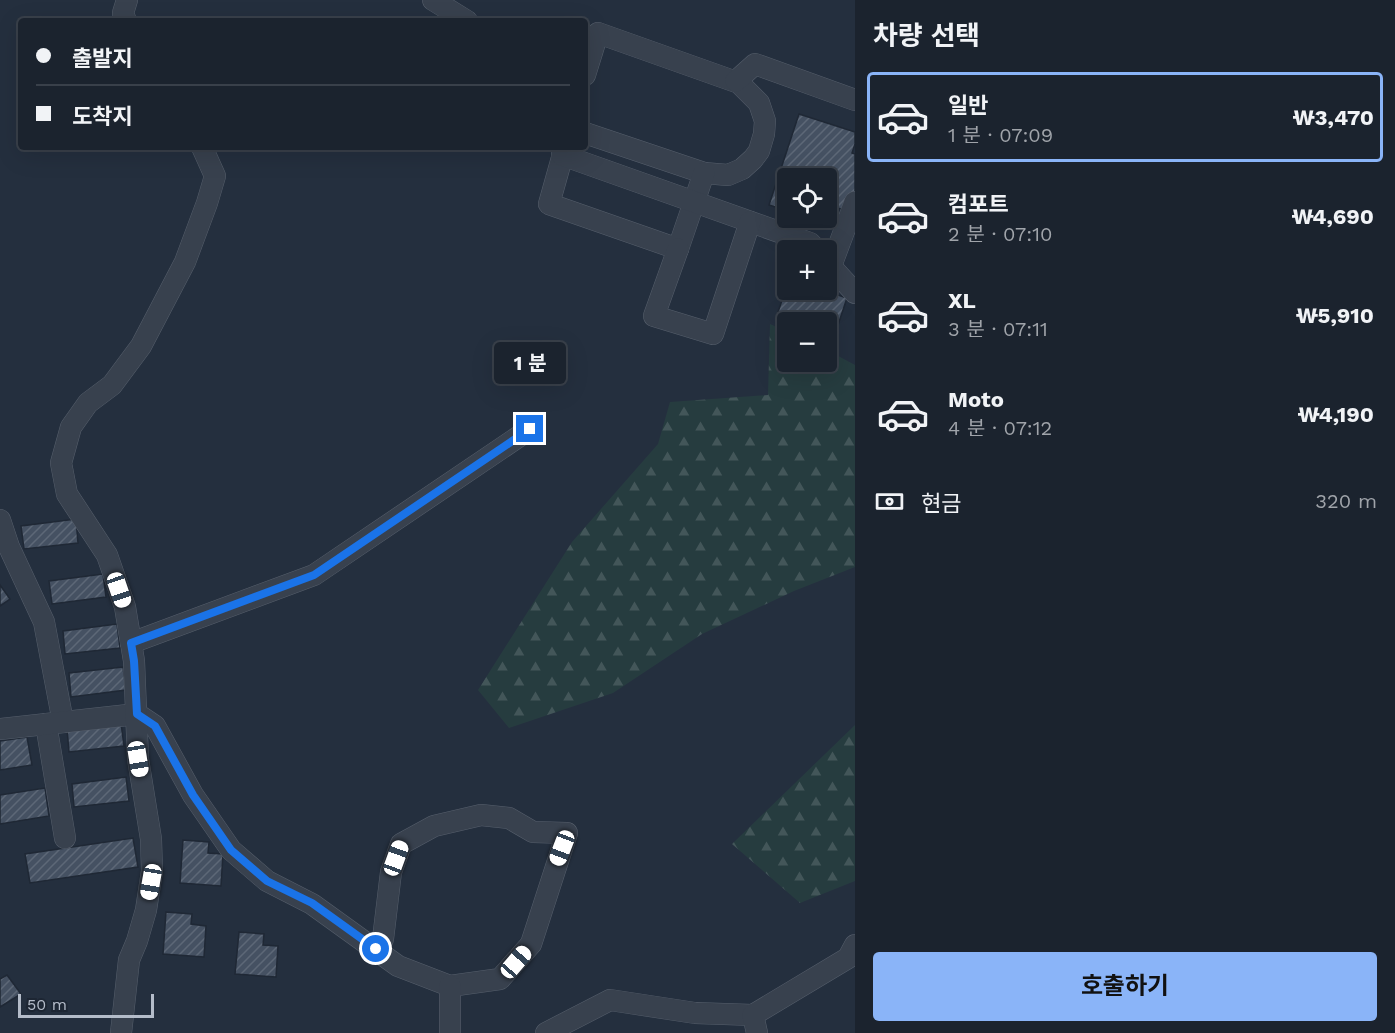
<!DOCTYPE html>
<html lang="ko">
<meta charset="utf-8">
<style>
body{margin:0;font-family:"Work Sans","Noto Sans KR",sans-serif;background:#242b36;color:#f1f3f6;height:100vh;display:flex;flex-direction:column;font-size:22px;white-space:nowrap}
*{box-sizing:border-box;margin:0}
p{font-size:20px;color:#a0a4aa}
.icon{flex:none;width:33px;height:33px;fill:none;stroke:currentColor;stroke-width:2;stroke-linecap:round;stroke-linejoin:round}
.map{position:relative;flex:1;overflow:hidden}
.side{display:flex;flex-direction:column;background:#1b232e;width:540px}
.side>*{flex:none}
.guide{position:absolute;left:18px;top:18px;width:570px;height:132px;border-radius:6px;box-shadow:0 6px 24px #0002,0 0 0 2px #39404a;display:grid;align-content:center;height:132px;padding:0 18px;background:#1b232e}
.buttons{position:absolute;left:777px;top:168px;display:grid;gap:12px}
.buttons a{display:grid;place-items:center;width:60px;height:60px;border-radius:6px;background:#1b232e;box-shadow:0 6px 24px #0002,0 0 0 2px #39404a;font-size:30px}
.scale{position:absolute;left:18px;bottom:15px;width:136px;box-sizing:border-box;padding-left:6px;border:3px solid #b4bcc9;border-top:0;font-size:16px;line-height:21px;white-space:nowrap;color:#b4bcc9;-webkit-text-stroke:4px #1d2633;paint-order:stroke}
.end{position:absolute;width:27px;height:27px;margin:-14px;border:8px solid #1a73e8;background:#fff;box-shadow:0 0 0 3px #fff}
.from{border-radius:50%}
.bubble{position:absolute;height:42px;border-radius:6px;background:#1b232e;box-shadow:0 6px 24px #0002,0 0 0 2px #39404a;font-size:20px;font-weight:700;line-height:42px;text-align:center}
.car{position:absolute;width:18px;height:36px;margin:-18px -9px;border-radius:8px;box-shadow:0 0 4px 2px #0007;background:linear-gradient(#fff 24%,#345 0 40%,#fff 0 76%,#345 0 86%,#fff 0)}
.guide b{display:flex;align-items:center;gap:21px;height:57px;font-size:22px}
.guide b+b{border-top:2px solid #39404a}
.guide i{width:15px;height:15px;background:#f1f3f6}
ul{padding:0;list-style:none}
li{display:flex;align-items:center;gap:18px;height:90px;margin:0 12px 9px;padding:0 6px;border:3px solid transparent;border-radius:6px}
li div{flex:1}
li b{display:block;font-size:22px}
li em{font-style:normal;font-weight:700}
li.active{border-color:#8ab4f8}
li>.icon{width:54px;height:54px;stroke-width:1.5}
h2{padding:0 18px;font-size:27px;line-height:72px}
.pay{display:flex;align-items:center;gap:15px;height:66px;padding:0 18px;font-size:22px}
.pay p{margin-inline-start:auto}
.cta{display:flex;gap:12px;margin-top:auto;padding:12px 18px}
.cta a{flex:1;height:69px;border-radius:6px;background:#8ab4f8;color:#111;font-size:24px;font-weight:700;line-height:69px;text-align:center}
main{display:flex;flex:1;min-height:0}
.map>svg:first-child{display:block}
</style>
<main>
<div class="map">
<svg width="855" height="1033" viewBox="0 0 855 1033">
<defs>
<pattern id="forest-firs" width="22" height="20" patternUnits="userSpaceOnUse" patternTransform="scale(1.5)"><rect width="22" height="20" fill="#263c3f"/><path d="M5 1l3.5 6h-7zM16 11l3.5 6h-7z" fill="#435659"/></pattern>
<pattern id="building-hatch" width="6" height="6" patternUnits="userSpaceOnUse" patternTransform="scale(1.5)"><rect width="6" height="6" fill="#455162"/><path d="M-1 1l2-2M0 6l6-6M5 7l2-2" fill="none" stroke="#5d6877"/></pattern>
</defs>
<rect width="100%" height="100%" fill="#242f3e"/>
<g fill="url(#forest-firs)">
<path d="M770,324L787,332L788,362H826L827,350L855,365V567L794,591L702,634L613,693L509,728L478,690L572,542L658,444L670,402L768,395Z"/>
<path d="M855,725V881L800,903L732,844Z"/>
</g>
<g fill="url(#building-hatch)" stroke="#1f2835" stroke-width="1.5">
<path d="M799,114L855,132V144L852,153L855,154V214L835,207L829,225L807,218H826V178H788V211L769,205Z"/>
<path d="M788,283V290H823L847,298L836,331L826,328V322H810L778,312Z"/>
<path d="M76,519L78,543L24,549L21,526Z"/>
<path d="M103,574L106,597L52,604L49,581Z"/>
<path d="M0,585L10,599L0,606Z"/>
<path d="M117,624L120,648L65,654L63,631Z"/>
<path d="M123,667L126,690L71,697L69,673Z"/>
<path d="M121,723L124,746L69,752L67,729Z"/>
<path d="M27,737L32,765L0,770V741Z"/>
<path d="M126,777L129,801L74,807L72,784Z"/>
<path d="M45,788L49,816L0,824V795Z"/>
<path d="M133,838L138,867L30,883L25,854Z"/>
<path d="M183,840L209,842L208,853L223,854L221,886L180,883Z"/>
<path d="M166,912L192,914L191,924L206,926L204,957L163,954Z"/>
<path d="M239,932L264,934L263,945L278,946L276,977L235,974Z"/>
<path d="M7,975L21,994L0,1007V979Z"/>
</g>
<g fill="none" stroke-linecap="round" stroke-linejoin="round">
<defs>
<g id="minor">
<path d="M433,0L467,21"/>
<path d="M126,21L123,13L127,0"/>
<path d="M585,75L598,33L739,83L759,103L765,121L764,134L759,151L753,159L742,169L728,175L704,173L585,133"/>
<path d="M736,81L755,64L855,100"/>
<path d="M565,147L549,204L678,249L704,173"/>
<path d="M562,155L810,243L817,250"/>
<path d="M678,249L654,316L713,334L750,222"/>
<path d="M826,261L855,293"/>
<path d="M831,266L855,202"/>
<path d="M0,520L9,547L44,622L63,722"/>
<path d="M131,643L314,575L530,429"/>
<path d="M46,724L65,838"/>
<path d="M0,729L137,714L155,726L193,795L231,850L267,881L312,904L398,966L450,986L500,979L531,944L567,833L533,832L509,818L481,815L434,826L401,844L391,872L383,939L376,949"/>
<path d="M121,1033L129,960L137,941L146,910L152,871L151,839L138,759L134,661L125,607L107,555L67,494L61,463L71,427L88,403L112,385L141,346L185,262L207,203L215,176L202,147"/>
<path d="M450,1033V986"/>
<path d="M546,1033L610,1000L695,1013L753,1015"/>
<path d="M757,1033L753,1015L848,958L855,945"/>
</g>
</defs>
<use href="#minor" stroke="#565f6c" stroke-width="22"/>
<use href="#minor" stroke="#38414e" stroke-width="21"/>
</g>
<g fill="none" stroke-linecap="round" stroke-linejoin="round">
<path stroke="#1a73e8" stroke-width="8" d="M376,949L312,903L267,881L231,850L193,795L155,726L137,714L134,661L131,643L314,575L530,429"/>
</g>
</svg>
<div class="buttons">
<a><svg class="icon" aria-label="locate" viewBox="0 0 24 24"><circle cx="12" cy="12" r="6"/><path d="M12 2v4M12 18v4M2 12h4M18 12h4"/></svg></a>
<a>+</a>
<a>−</a>
</div>
<div class="scale">50 m</div>
<i class="end from" style="left:376px;top:949px"></i>
<i class="end" style="left:530px;top:429px"></i>
<div class="bubble" style="left:494px;top:342px;width:72px">1 분</div>
<i class="car" style="left:119px;top:590px;rotate:161deg"></i>
<i class="car" style="left:138px;top:759px;rotate:171deg"></i>
<i class="car" style="left:562px;top:848px;rotate:201deg"></i>
<i class="car" style="left:396px;top:858px;rotate:20deg"></i>
<i class="car" style="left:151px;top:882px;rotate:190deg"></i>
<i class="car" style="left:516px;top:962px;rotate:41deg"></i>
<div class="guide">
<b><i class="from"></i>출발지</b>
<b><i></i>도착지</b>
</div>
</div>
<section class="side">
<h2>차량 선택</h2>
<ul>
<li class="active"><svg class="icon" aria-label="car" viewBox="0 0 24 24"><path d="M5 17H2v-5l4-1 3-4h7l3 4 3 1v5h-3M9 17h6M6 11h13"/><circle cx="7" cy="17" r="2"/><circle cx="17" cy="17" r="2"/></svg><div><b>일반</b><p>1 분 · 07:09</p></div><em>₩3,470</em></li>
<li><svg class="icon" aria-label="car" viewBox="0 0 24 24"><path d="M5 17H2v-5l4-1 3-4h7l3 4 3 1v5h-3M9 17h6M6 11h13"/><circle cx="7" cy="17" r="2"/><circle cx="17" cy="17" r="2"/></svg><div><b>컴포트</b><p>2 분 · 07:10</p></div><em>₩4,690</em></li>
<li><svg class="icon" aria-label="car" viewBox="0 0 24 24"><path d="M5 17H2v-5l4-1 3-4h7l3 4 3 1v5h-3M9 17h6M6 11h13"/><circle cx="7" cy="17" r="2"/><circle cx="17" cy="17" r="2"/></svg><div><b>XL</b><p>3 분 · 07:11</p></div><em>₩5,910</em></li>
<li><svg class="icon" aria-label="car" viewBox="0 0 24 24"><path d="M5 17H2v-5l4-1 3-4h7l3 4 3 1v5h-3M9 17h6M6 11h13"/><circle cx="7" cy="17" r="2"/><circle cx="17" cy="17" r="2"/></svg><div><b>Moto</b><p>4 분 · 07:12</p></div><em>₩4,190</em></li>
</ul>
<div class="pay"><svg class="icon" aria-label="cash" viewBox="0 0 24 24"><path d="M3 7h18v10H3z"/><circle cx="12" cy="12" r="2"/></svg>현금<p>320 m</p></div>
<div class="cta"><a>호출하기</a></div>
</section>
</main>
